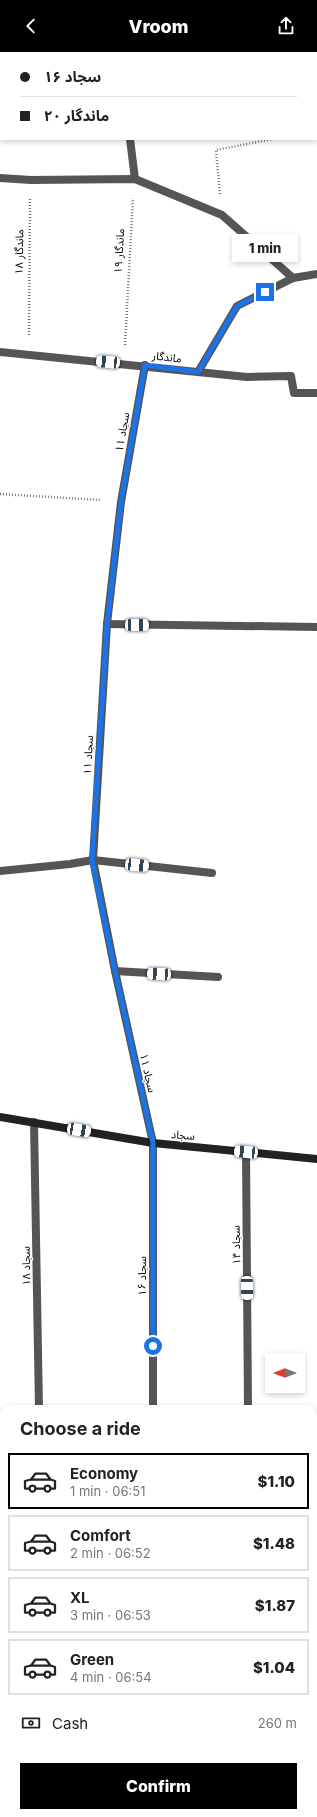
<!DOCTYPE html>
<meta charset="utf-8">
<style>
body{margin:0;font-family:Inter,"Noto Sans Arabic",sans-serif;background:#f6f6f6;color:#222;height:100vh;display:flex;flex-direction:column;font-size:15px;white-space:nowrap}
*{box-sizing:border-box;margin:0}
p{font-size:13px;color:#767676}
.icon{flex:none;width:22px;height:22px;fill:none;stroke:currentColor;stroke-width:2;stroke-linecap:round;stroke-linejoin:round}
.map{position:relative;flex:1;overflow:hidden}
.side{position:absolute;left:0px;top:1353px;width:317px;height:412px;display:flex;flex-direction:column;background:#fff;border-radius:12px 12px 0 0;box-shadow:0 2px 6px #0003}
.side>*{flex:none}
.guide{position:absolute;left:0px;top:0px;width:317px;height:88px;box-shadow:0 2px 6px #0003;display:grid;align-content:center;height:88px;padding:0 20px;background:#fff}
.needle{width:26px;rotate:270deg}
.tools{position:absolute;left:265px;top:1301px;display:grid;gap:8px}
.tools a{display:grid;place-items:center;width:40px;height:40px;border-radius:0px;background:#fff;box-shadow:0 2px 6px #0003;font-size:20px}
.end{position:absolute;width:18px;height:18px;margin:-9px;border:5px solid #1a73e8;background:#fff;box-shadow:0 0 0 2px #fff}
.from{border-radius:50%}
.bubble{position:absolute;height:28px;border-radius:0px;background:#fff;box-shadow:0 2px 6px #0003;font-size:13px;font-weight:800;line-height:28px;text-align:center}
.car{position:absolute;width:12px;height:24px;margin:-12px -6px;border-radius:5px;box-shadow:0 0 3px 1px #0007;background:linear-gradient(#fff 24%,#345 0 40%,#fff 0 76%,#345 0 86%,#fff 0)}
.guide b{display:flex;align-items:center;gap:14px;height:38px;font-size:15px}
.guide b+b{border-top:1px solid #e0e0e0}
.guide i{width:10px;height:10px;background:#222}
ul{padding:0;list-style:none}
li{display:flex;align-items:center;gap:12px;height:56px;margin:0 8px 6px;padding:0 12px;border:2px solid #e0e0e0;border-radius:0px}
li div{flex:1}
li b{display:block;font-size:15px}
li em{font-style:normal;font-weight:800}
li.current{border-color:#000}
li>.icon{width:36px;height:36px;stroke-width:1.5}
h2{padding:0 20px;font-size:18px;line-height:48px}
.pay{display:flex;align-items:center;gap:10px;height:44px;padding:0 20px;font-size:15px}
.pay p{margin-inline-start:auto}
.cta{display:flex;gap:8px;margin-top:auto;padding:8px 20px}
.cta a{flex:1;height:46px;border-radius:0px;background:#000;color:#fff;font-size:16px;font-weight:800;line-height:46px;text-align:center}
header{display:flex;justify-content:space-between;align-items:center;height:52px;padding:0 20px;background:#000;color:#fff;font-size:18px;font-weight:800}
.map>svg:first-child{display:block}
</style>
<header><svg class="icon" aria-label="back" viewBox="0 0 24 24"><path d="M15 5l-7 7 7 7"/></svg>Vroom<svg class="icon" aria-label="share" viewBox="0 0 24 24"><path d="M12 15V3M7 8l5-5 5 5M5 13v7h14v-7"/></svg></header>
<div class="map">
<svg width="317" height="1765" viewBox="0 0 317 1765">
<rect width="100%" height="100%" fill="#fff"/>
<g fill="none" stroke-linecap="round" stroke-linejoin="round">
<g stroke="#777" stroke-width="2.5" stroke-dasharray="1 2" stroke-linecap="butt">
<path d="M170,0L171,1"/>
<path d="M235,1L240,0"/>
<path d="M220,142L216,98L273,87"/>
<path d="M29,283L30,146"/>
<path d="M125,293L133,146"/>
<path d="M0,442L101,448"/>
</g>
<g stroke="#555" stroke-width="8">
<path d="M306,0V1"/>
<path d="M316,67L317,74"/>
<path d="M115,919L218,925"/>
</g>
<g stroke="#555" stroke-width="8">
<path d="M71,0V1"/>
<path d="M130,87L135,127"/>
<path d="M0,126L31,128L135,127L222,163L293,226"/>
<path d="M0,300L247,325L291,324L294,341H317"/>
<path d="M145,313L121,450L107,572L93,808L115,919L153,1091V1357"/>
<path d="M198,320L237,254L293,226L317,222"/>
<path d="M107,572L317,575"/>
<path d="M0,819L70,812L93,808L212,821"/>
<path d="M34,1070L39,1357"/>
<path d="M246,1100L248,1357"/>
<path d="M0,1405H4"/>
<path d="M313,1409H317"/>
<path d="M3,1665L4,1765"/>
<path d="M313,1668H317"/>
<path d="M110,1761V1765"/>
<path d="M204,1761V1765"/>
</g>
<path stroke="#222" stroke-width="8" d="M0,1065L153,1091L317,1107"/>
</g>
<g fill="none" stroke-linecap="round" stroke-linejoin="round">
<path stroke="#1a73e8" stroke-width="5" d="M153,1294V1091L115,919L92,808L107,572L121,450L145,313L198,320L237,254L265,240"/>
</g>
<g text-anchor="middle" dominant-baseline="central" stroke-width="3" stroke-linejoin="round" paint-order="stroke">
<g font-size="11" fill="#000" stroke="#fff">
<text transform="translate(119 199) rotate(-87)">ماندگار ۱۹</text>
<text transform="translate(19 200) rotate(-89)">ماندگار ۱۸</text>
<text transform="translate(167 305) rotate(7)">ماندگار</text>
<text transform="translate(122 380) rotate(-80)">سجاد ۱۱</text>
<text transform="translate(88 703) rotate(-87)">سجاد ۱۱</text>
<text transform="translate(148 1021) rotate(77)">سجاد ۱۱</text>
<text transform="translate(183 1083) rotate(5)">سجاد</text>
<text transform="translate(236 1193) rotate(-91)">سجاد ۱۴</text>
<text transform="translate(26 1214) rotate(-91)">سجاد ۱۸</text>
<text transform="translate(142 1224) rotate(-90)">سجاد ۱۶</text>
</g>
</g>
</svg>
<div class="tools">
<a><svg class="needle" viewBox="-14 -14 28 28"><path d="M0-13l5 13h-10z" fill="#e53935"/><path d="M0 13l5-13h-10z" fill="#767676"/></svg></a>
</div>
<i class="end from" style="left:153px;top:1294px"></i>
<i class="end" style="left:265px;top:240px"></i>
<div class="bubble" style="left:232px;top:182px;width:66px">1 min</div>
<i class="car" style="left:108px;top:310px;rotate:275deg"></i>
<i class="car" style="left:137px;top:573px;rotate:91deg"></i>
<i class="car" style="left:137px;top:813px;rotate:96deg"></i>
<i class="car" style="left:159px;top:922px;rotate:273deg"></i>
<i class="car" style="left:79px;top:1078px;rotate:100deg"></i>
<i class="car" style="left:246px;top:1100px;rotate:275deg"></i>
<i class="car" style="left:247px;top:1236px;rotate:179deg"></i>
<div class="guide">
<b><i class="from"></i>سجاد ۱۶</b>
<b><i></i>ماندگار ۲۰</b>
</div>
<section class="side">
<h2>Choose a ride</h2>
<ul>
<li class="current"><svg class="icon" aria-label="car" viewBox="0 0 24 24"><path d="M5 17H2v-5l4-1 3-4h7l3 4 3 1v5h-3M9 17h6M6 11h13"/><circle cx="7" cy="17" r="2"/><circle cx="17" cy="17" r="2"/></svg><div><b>Economy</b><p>1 min · 06:51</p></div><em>$1.10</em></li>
<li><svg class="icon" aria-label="car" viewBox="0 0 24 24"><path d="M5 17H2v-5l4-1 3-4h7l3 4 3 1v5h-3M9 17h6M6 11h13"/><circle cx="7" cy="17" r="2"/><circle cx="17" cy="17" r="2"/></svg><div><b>Comfort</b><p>2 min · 06:52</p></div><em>$1.48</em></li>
<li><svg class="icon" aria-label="car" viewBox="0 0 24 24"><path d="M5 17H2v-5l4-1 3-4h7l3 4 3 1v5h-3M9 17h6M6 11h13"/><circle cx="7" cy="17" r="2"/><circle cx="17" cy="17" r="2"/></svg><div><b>XL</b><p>3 min · 06:53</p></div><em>$1.87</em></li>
<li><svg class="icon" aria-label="car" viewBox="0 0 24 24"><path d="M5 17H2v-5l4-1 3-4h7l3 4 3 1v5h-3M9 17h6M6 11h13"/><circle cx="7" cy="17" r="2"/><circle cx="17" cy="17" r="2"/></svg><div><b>Green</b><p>4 min · 06:54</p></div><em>$1.04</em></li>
</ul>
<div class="pay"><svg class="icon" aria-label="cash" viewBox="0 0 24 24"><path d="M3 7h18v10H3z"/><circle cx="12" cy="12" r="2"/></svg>Cash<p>260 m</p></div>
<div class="cta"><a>Confirm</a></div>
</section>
</div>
